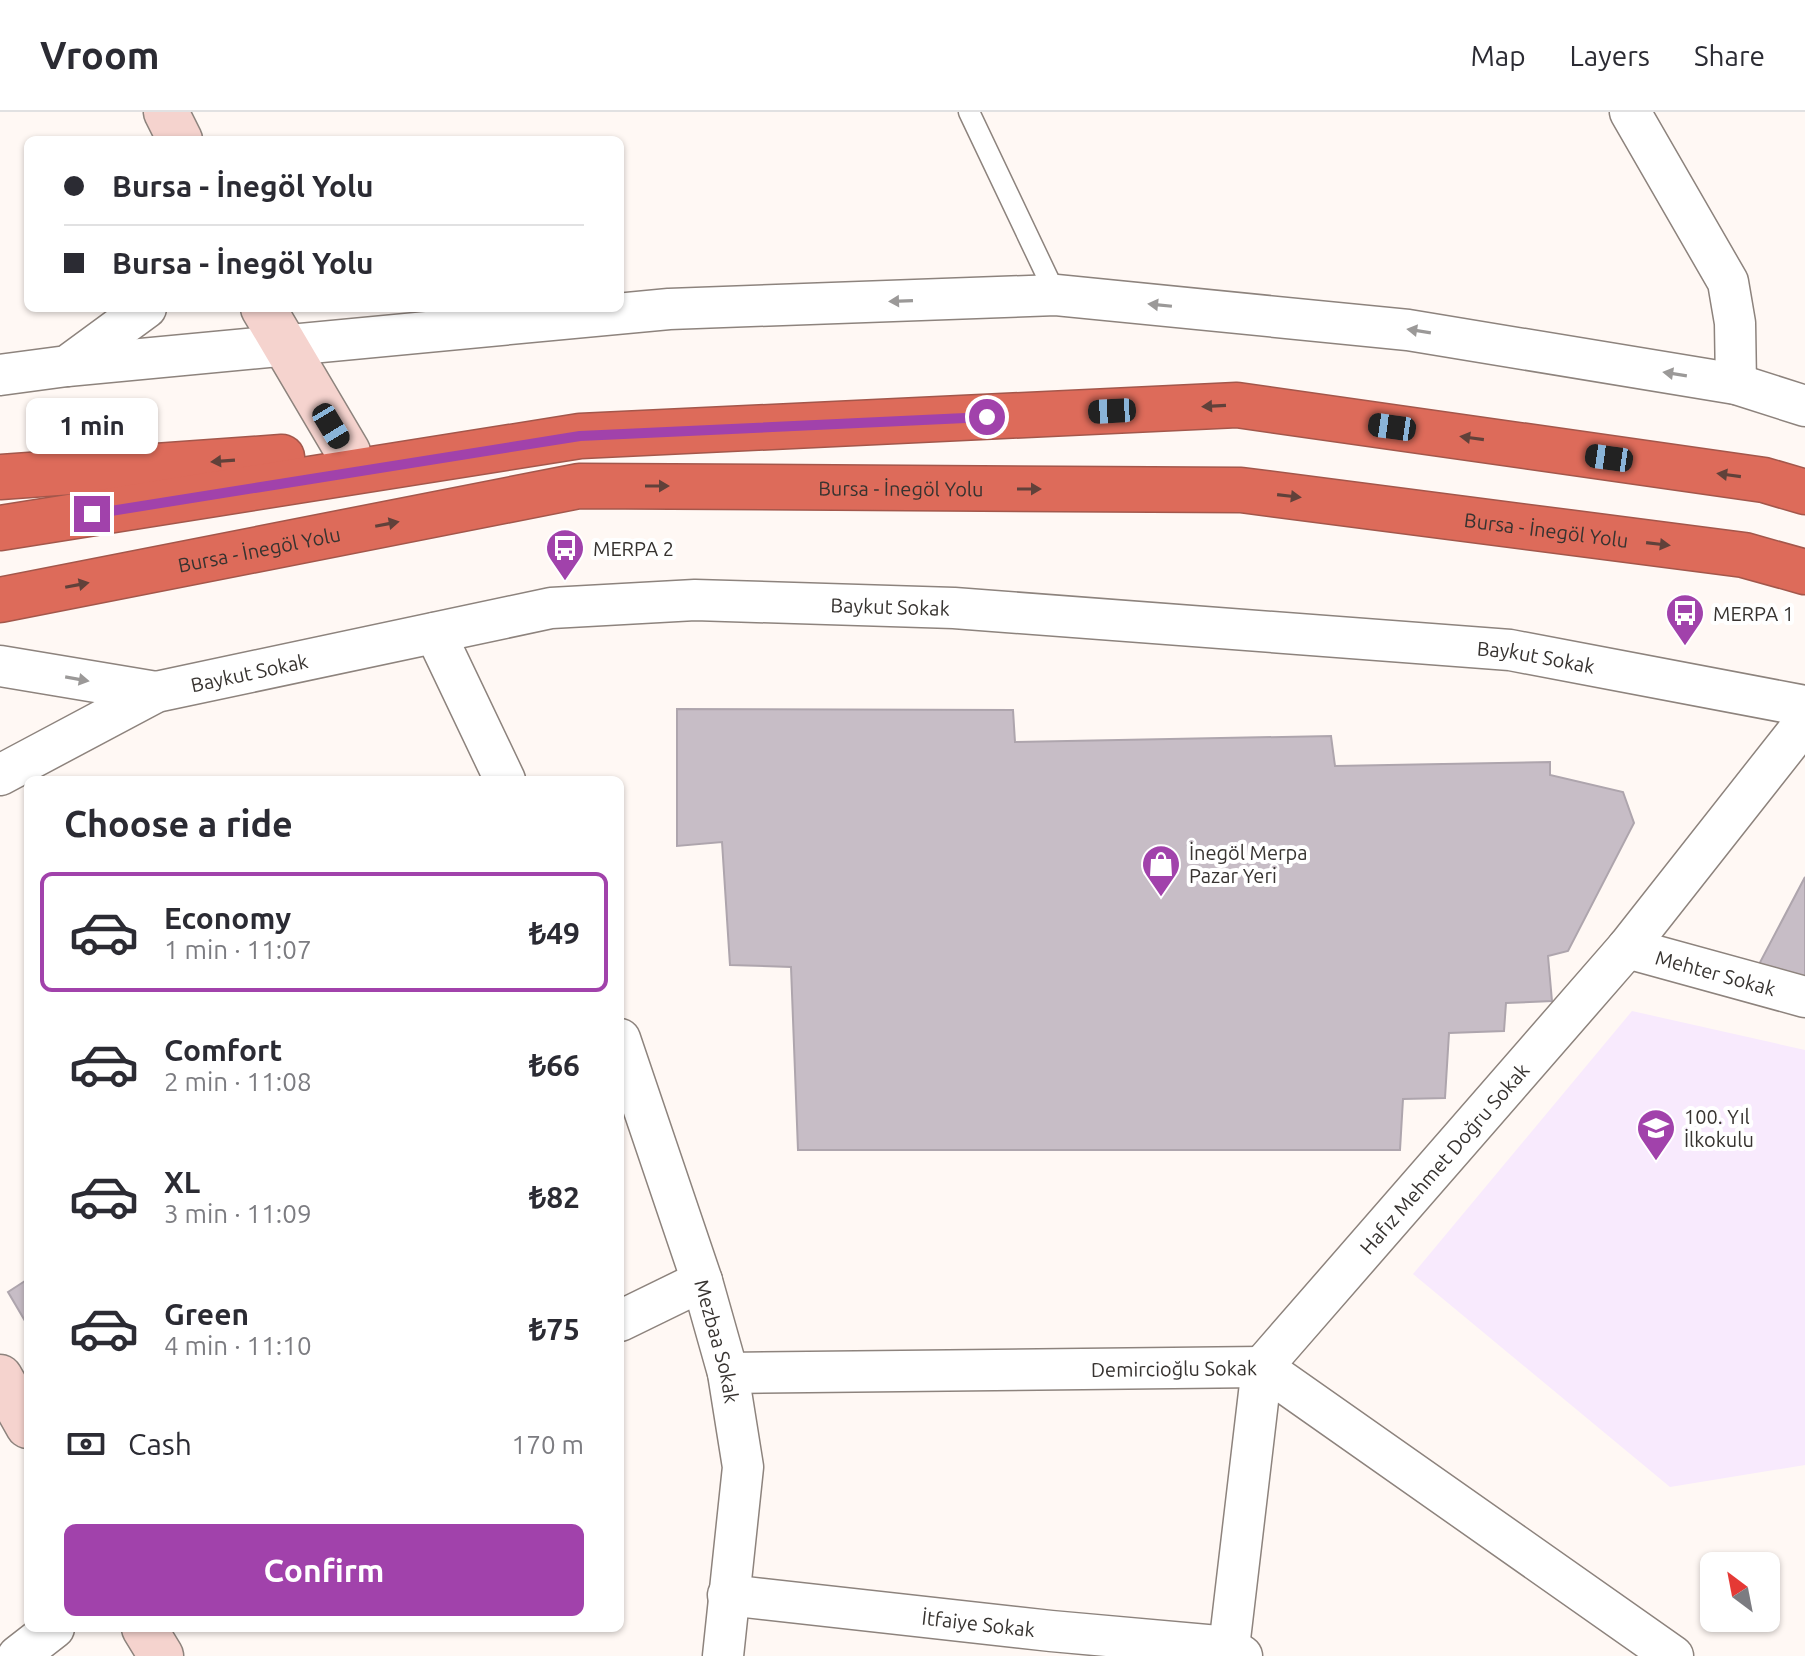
<!DOCTYPE html>
<meta charset="utf-8">
<style>
body{margin:0;font-family:Ubuntu,sans-serif;background:#f2f2f3;color:#2b2b33;height:100vh;display:flex;flex-direction:column;font-size:30px;white-space:nowrap}
*{box-sizing:border-box;margin:0}
p{font-size:26px;color:#7c7c81}
.icon{flex:none;width:44px;height:44px;fill:none;stroke:currentColor;stroke-width:2;stroke-linecap:round;stroke-linejoin:round}
.map{position:relative;flex:1;overflow:hidden}
.details{position:absolute;left:24px;top:664px;width:600px;height:856px;display:flex;flex-direction:column;background:#fff;border-radius:12px;box-shadow:0 2px 6px #0004}
.details>*{flex:none}
.banner{position:absolute;left:24px;top:24px;width:600px;height:176px;border-radius:12px;box-shadow:0 2px 6px #0004;display:grid;align-content:center;height:176px;padding:0 40px;background:#fff}
.needle{width:52px;rotate:328deg}
.controls{position:absolute;left:1700px;top:1440px;display:grid;gap:16px}
.controls a{display:grid;place-items:center;width:80px;height:80px;border-radius:12px;background:#fff;box-shadow:0 2px 6px #0004;font-size:40px}
.end{position:absolute;width:36px;height:36px;margin:-18px;border:10px solid #a142ab;background:#fff;box-shadow:0 0 0 4px #fff}
.from{border-radius:50%}
.bubble{position:absolute;height:56px;border-radius:12px;background:#fff;box-shadow:0 2px 6px #0004;font-size:26px;font-weight:700;line-height:56px;text-align:center}
.car{position:absolute;width:24px;height:48px;margin:-24px -12px;border-radius:10px;box-shadow:0 0 6px 2px #0007;background:linear-gradient(#222 24%,#8ab4d8 0 40%,#222 0 76%,#8ab4d8 0 86%,#222 0)}
.banner b{display:flex;align-items:center;gap:28px;height:76px;font-size:30px}
.banner b+b{border-top:2px solid #e1e1e2}
.banner i{width:20px;height:20px;background:#2b2b33}
ul{padding:0;list-style:none}
li{display:flex;align-items:center;gap:24px;height:120px;margin:0 16px 12px;padding:0 24px;border:4px solid transparent;border-radius:12px}
li div{flex:1}
li b{display:block;font-size:30px}
li em{font-style:normal;font-weight:700}
li.on{border-color:#a142ab}
li>.icon{width:72px;height:72px;stroke-width:1.5}
h2{padding:0 40px;font-size:36px;line-height:96px}
.pay{display:flex;align-items:center;gap:20px;height:88px;padding:0 40px;font-size:30px}
.pay p{margin-inline-start:auto}
.button{display:flex;gap:16px;margin-top:auto;padding:16px 40px}
.button a{flex:1;height:92px;border-radius:12px;background:#a142ab;color:#fff;font-size:32px;font-weight:700;line-height:92px;text-align:center}
header{display:flex;align-items:center;gap:48px;box-sizing:border-box;height:112px;padding:0 40px;background:#fff;border-bottom:2px solid #e1e1e2}
header strong{font-size:38px}
nav{display:flex;gap:44px;margin-inline-start:auto;font-size:28px}
.map>svg:first-child{display:block}
</style>
<header>
<strong>Vroom</strong>
<nav><a>Map</a><a>Layers</a><a>Share</a></nav>
</header>
<div class="map">
<svg width="1805" height="1544" viewBox="0 0 1805 1544">
<rect width="100%" height="100%" fill="#fff8f4"/>
<path fill="#f8eafd" d="M1632,899L1805,938V1353L1670,1375L1413,1162Z"/>
<g fill="#c7bdc6" stroke="#aea5ad" stroke-width="2">
<path d="M677,597L1013,598L1015,630L1331,624L1335,654L1550,650V663L1623,680L1634,711L1568,839L1548,844L1552,889L1506,891L1504,919L1449,921L1445,986L1403,987L1400,1038H798L791,855L730,853L722,730L677,734Z"/>
<path d="M1805,765V871L1756,858Z"/>
<path d="M28,1167V1214L8,1180Z"/>
</g>
<g fill="none" stroke-linecap="round" stroke-linejoin="round">
<defs>
<path id="lane" d="M969,0L1056,183"/>
<g id="street">
<path d="M1630,0L1728,170L1735,211L1736,272"/>
<path d="M67,254L669,197L1056,183L1408,218L1736,272L1805,294"/>
<path d="M0,263L67,254L146,196"/>
<path d="M435,521L505,668"/>
<path d="M0,554L156,580"/>
<path id="s1" d="M0,663L156,580L551,496L695,488L954,496L1510,538L1805,594"/>
<path id="s2" d="M1627,836L1805,885"/>
<path id="s3" d="M620,927L702,1169L728,1261L743,1355L723,1544"/>
<path d="M620,1209L702,1169"/>
<path id="s4" d="M728,1261L1262,1255L1673,1544"/>
<path id="s5" d="M728,1483L1051,1519L1229,1535L1242,1544"/>
<path d="M18,1544L54,1516"/>
<path id="s6" d="M1228,1544L1262,1255L1627,836L1805,610"/>
</g>
<g id="secondary">
<path d="M166,0L180,28"/>
<path d="M263,196L348,340"/>
<path d="M0,1265L28,1314"/>
<path d="M144,1516L161,1544"/>
</g>
<g id="highway">
<path d="M0,365L282,345"/>
<path d="M0,416L580,324L1237,293L1764,368L1805,380"/>
<path id="s7" d="M0,488L579,374L1241,378L1744,443L1805,460"/>
</g>
</defs>
<use href="#lane" stroke="#8d837d" stroke-width="23"/>
<use href="#street" stroke="#8d837d" stroke-width="43"/>
<use href="#secondary" stroke="#8d837d" stroke-width="47"/>
<use href="#highway" stroke="#a3574b" stroke-width="47"/>
<use href="#lane" stroke="#fff" stroke-width="20"/>
<use href="#street" stroke="#fff" stroke-width="40"/>
<use href="#secondary" stroke="#f5d3ce" stroke-width="44"/>
<use href="#highway" stroke="#dd6b5a" stroke-width="44"/>
</g>
<defs><path id="oneway-solid" d="M-6-.8H1V-3.2L6.5 0L1 3.2V.8H-6Z" transform="scale(2)"/></defs>
<g fill="#9b9998">
<use href="#oneway-solid" transform="translate(901 189) rotate(178)"/>
<use href="#oneway-solid" transform="translate(1160 193) rotate(-174)"/>
<use href="#oneway-solid" transform="translate(1419 219) rotate(-171)"/>
<use href="#oneway-solid" transform="translate(1675 262) rotate(-171)"/>
<use href="#oneway-solid" transform="translate(77 567) rotate(10)"/>
</g>
<g fill="#60413a">
<use href="#oneway-solid" transform="translate(1214 294) rotate(177)"/>
<use href="#oneway-solid" transform="translate(1472 326) rotate(-172)"/>
<use href="#oneway-solid" transform="translate(223 349) rotate(176)"/>
<use href="#oneway-solid" transform="translate(1729 363) rotate(-172)"/>
<use href="#oneway-solid" transform="translate(657 374)"/>
<use href="#oneway-solid" transform="translate(1029 377)"/>
<use href="#oneway-solid" transform="translate(1289 384) rotate(7)"/>
<use href="#oneway-solid" transform="translate(387 412) rotate(-11)"/>
<use href="#oneway-solid" transform="translate(1658 432) rotate(7)"/>
<use href="#oneway-solid" transform="translate(77 473) rotate(-11)"/>
</g>
<g fill="none" stroke-linecap="round" stroke-linejoin="round">
<path stroke="#a142ab" stroke-width="10" d="M92,402L580,324L987,305"/>
</g>
<defs>
<symbol id="bus-pin" viewBox="-11 -11 22 30"><path d="M0 17L-7.5 6A9.5 9.5 0 1 1 7.5 6Z" fill="#a142ab" stroke="#fff"/><path d="M-5-6H5V4H4V6H2V4H-2V6H-4V4H-5ZM-3.5-4V0h7V-4ZM-3.5 1.2v1.5H-2V1.2ZM2 1.2v1.5H3.5V1.2Z" fill="#fff"/></symbol>
<symbol id="shop-pin" viewBox="-11 -11 22 30"><path d="M0 17L-7.5 6A9.5 9.5 0 1 1 7.5 6Z" fill="#a142ab" stroke="#fff"/><path d="M-5-2.5h2.3a2.7 3.5 0 0 1 5.4 0H5L5.5 6h-11ZM-1.5-2.5h3a1.5 2.3 0 0 0-3 0Z" fill="#fff"/></symbol>
<symbol id="school-pin" viewBox="-11 -11 22 30"><path d="M0 17L-7.5 6A9.5 9.5 0 1 1 7.5 6Z" fill="#a142ab" stroke="#fff"/><path d="M0-5L7-2L0 1L-7-2ZM-4 1L0 2.5L4 1V4Q0 6-4 4Z" fill="#fff"/></symbol>
</defs>
<g fill-rule="evenodd">
<use href="#bus-pin" x="543" y="414" width="44" height="60"/>
<use href="#bus-pin" x="1663" y="479" width="44" height="60"/>
<use href="#shop-pin" x="1139" y="730" width="44" height="60"/>
<use href="#school-pin" x="1634" y="994" width="44" height="60"/>
</g>
<g text-anchor="middle" dominant-baseline="central" stroke-width="8" stroke-linejoin="round" paint-order="stroke">
<g font-size="20" fill="#373330" stroke="#fff">
<text stroke="none"><textPath href="#s7" startOffset="912">Bursa - İnegöl Yolu</textPath></text>
<text stroke="none"><textPath href="#s7" startOffset="1560">Bursa - İnegöl Yolu</textPath></text>
<text stroke="none"><textPath href="#s7" startOffset="264">Bursa - İnegöl Yolu</textPath></text>
<text stroke="none"><textPath href="#s1" startOffset="920">Baykut Sokak</textPath></text>
<text stroke="none"><textPath href="#s1" startOffset="1568">Baykut Sokak</textPath></text>
<text stroke="none"><textPath href="#s1" startOffset="272">Baykut Sokak</textPath></text>
<text stroke="none"><textPath href="#s2" startOffset="92">Mehter Sokak</textPath></text>
<text stroke="none"><textPath href="#s6" startOffset="568">Hafız Mehmet Doğru Sokak</textPath></text>
<text stroke="none"><textPath href="#s3" startOffset="318">Mezbaa Sokak</textPath></text>
<text stroke="none"><textPath href="#s4" startOffset="446">Demircioğlu Sokak</textPath></text>
<text stroke="none"><textPath href="#s5" startOffset="252">İtfaiye Sokak</textPath></text>
</g>
<g font-size="20" fill="#373330" stroke="#fff" text-anchor="start">
<text x="593" y="436">MERPA 2</text>
<text x="1713" y="501">MERPA 1</text>
<text x="1189" y="740">İnegöl Merpa<tspan x="1189" dy="23">Pazar Yeri</tspan></text>
<text x="1684" y="1004">100. Yıl<tspan x="1684" dy="23">İlkokulu</tspan></text>
</g>
</g>
</svg>
<div class="controls">
<a><svg class="needle" viewBox="-14 -14 28 28"><path d="M0-13l5 13h-10z" fill="#e53935"/><path d="M0 13l5-13h-10z" fill="#7c7c81"/></svg></a>
</div>
<i class="end from" style="left:987px;top:305px"></i>
<i class="end" style="left:92px;top:402px"></i>
<div class="bubble" style="left:26px;top:286px;width:132px">1 min</div>
<i class="car" style="left:1112px;top:299px;rotate:267deg"></i>
<i class="car" style="left:331px;top:314px;rotate:149deg"></i>
<i class="car" style="left:1392px;top:315px;rotate:278deg"></i>
<i class="car" style="left:1609px;top:346px;rotate:278deg"></i>
<div class="banner">
<b><i class="from"></i>Bursa - İnegöl Yolu</b>
<b><i></i>Bursa - İnegöl Yolu</b>
</div>
<section class="details">
<h2>Choose a ride</h2>
<ul>
<li class="on"><svg class="icon" aria-label="car" viewBox="0 0 24 24"><path d="M5 17H2v-5l4-1 3-4h7l3 4 3 1v5h-3M9 17h6M6 11h13"/><circle cx="7" cy="17" r="2"/><circle cx="17" cy="17" r="2"/></svg><div><b>Economy</b><p>1 min · 11:07</p></div><em>₺49</em></li>
<li><svg class="icon" aria-label="car" viewBox="0 0 24 24"><path d="M5 17H2v-5l4-1 3-4h7l3 4 3 1v5h-3M9 17h6M6 11h13"/><circle cx="7" cy="17" r="2"/><circle cx="17" cy="17" r="2"/></svg><div><b>Comfort</b><p>2 min · 11:08</p></div><em>₺66</em></li>
<li><svg class="icon" aria-label="car" viewBox="0 0 24 24"><path d="M5 17H2v-5l4-1 3-4h7l3 4 3 1v5h-3M9 17h6M6 11h13"/><circle cx="7" cy="17" r="2"/><circle cx="17" cy="17" r="2"/></svg><div><b>XL</b><p>3 min · 11:09</p></div><em>₺82</em></li>
<li><svg class="icon" aria-label="car" viewBox="0 0 24 24"><path d="M5 17H2v-5l4-1 3-4h7l3 4 3 1v5h-3M9 17h6M6 11h13"/><circle cx="7" cy="17" r="2"/><circle cx="17" cy="17" r="2"/></svg><div><b>Green</b><p>4 min · 11:10</p></div><em>₺75</em></li>
</ul>
<div class="pay"><svg class="icon" aria-label="cash" viewBox="0 0 24 24"><path d="M3 7h18v10H3z"/><circle cx="12" cy="12" r="2"/></svg>Cash<p>170 m</p></div>
<div class="button"><a>Confirm</a></div>
</section>
</div>
